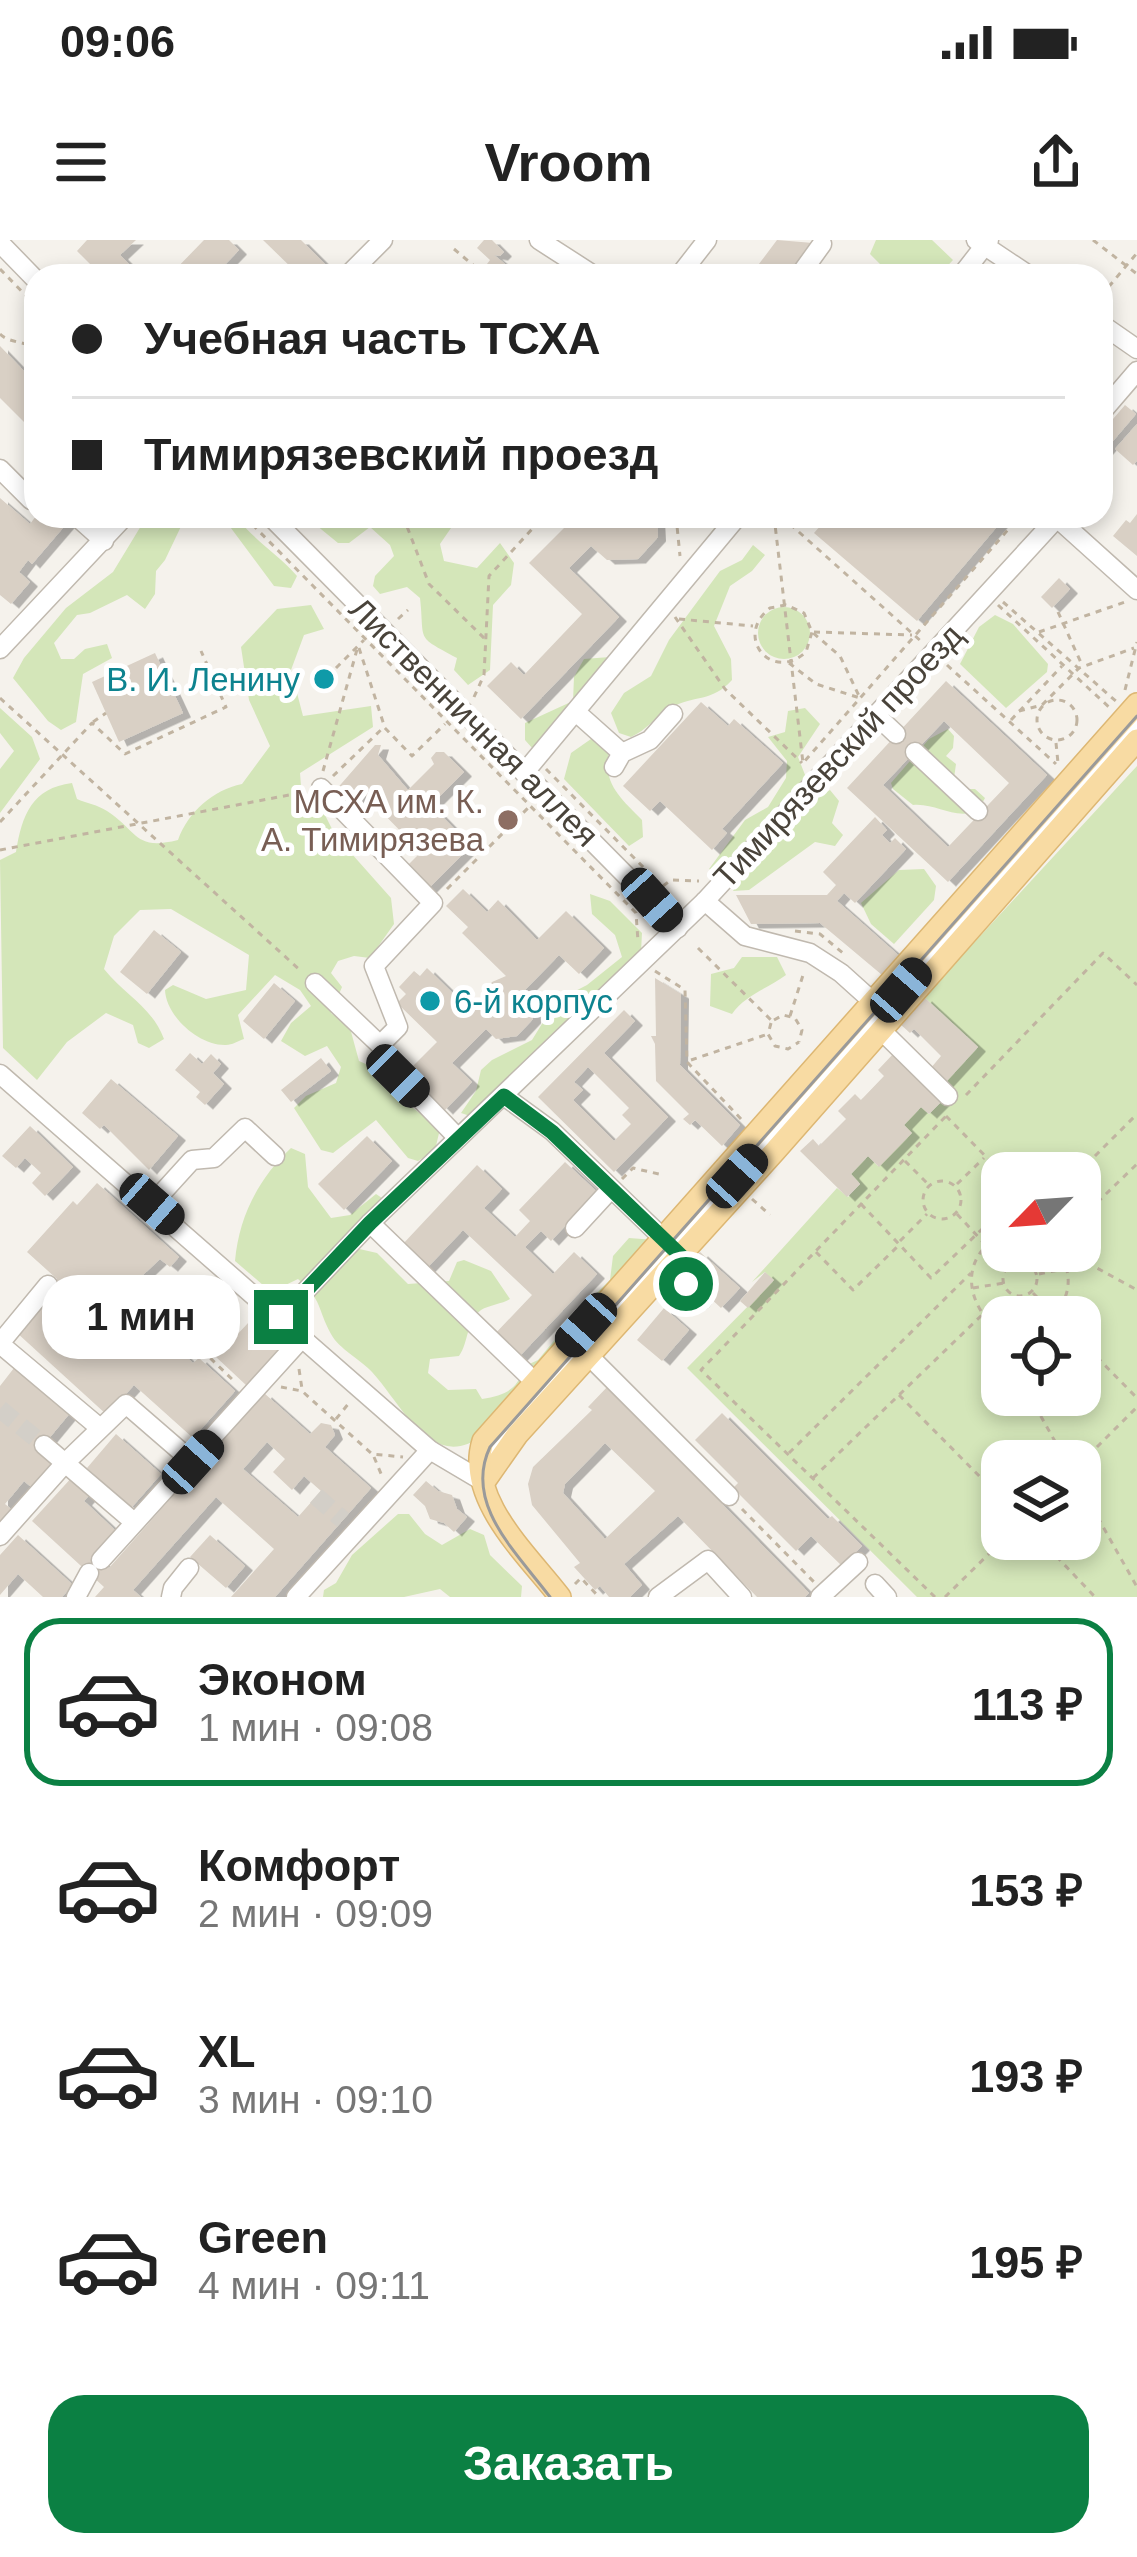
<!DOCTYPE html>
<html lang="ru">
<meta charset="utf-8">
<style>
body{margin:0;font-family:Arial,sans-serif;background:#f2f2f2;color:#222;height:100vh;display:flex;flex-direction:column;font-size:45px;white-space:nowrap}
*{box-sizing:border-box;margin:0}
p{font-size:39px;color:#767676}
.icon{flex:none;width:66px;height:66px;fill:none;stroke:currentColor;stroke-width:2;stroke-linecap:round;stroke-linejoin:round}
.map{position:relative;height:1357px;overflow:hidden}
.drawer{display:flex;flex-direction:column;background:#fff;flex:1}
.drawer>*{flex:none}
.top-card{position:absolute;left:24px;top:24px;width:1089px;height:264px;border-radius:36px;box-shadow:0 6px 18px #0003;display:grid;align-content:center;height:264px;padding:0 48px;background:#fff}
.needle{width:78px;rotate:245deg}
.fabs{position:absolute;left:981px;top:912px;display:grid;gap:24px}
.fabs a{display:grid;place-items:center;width:120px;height:120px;border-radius:24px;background:#fff;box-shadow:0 6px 18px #0003;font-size:60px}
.end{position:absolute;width:54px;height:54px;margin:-27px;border:15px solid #0b8043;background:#fff;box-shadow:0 0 0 6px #fff}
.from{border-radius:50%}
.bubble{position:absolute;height:84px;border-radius:36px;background:#fff;box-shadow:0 6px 18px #0003;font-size:39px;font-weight:700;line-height:84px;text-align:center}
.car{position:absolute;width:36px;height:72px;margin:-36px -18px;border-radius:15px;box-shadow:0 0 9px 3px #0007;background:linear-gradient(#222 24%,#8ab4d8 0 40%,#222 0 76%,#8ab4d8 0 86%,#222 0)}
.top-card b{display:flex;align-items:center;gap:42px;height:114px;font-size:45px}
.top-card b+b{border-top:3px solid #e0e0e0}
.top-card i{width:30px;height:30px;background:#222}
ul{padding:21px 0 0;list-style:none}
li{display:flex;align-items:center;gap:36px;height:168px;margin:0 24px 18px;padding:0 24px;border:6px solid transparent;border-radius:36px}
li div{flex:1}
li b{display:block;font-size:45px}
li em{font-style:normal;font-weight:700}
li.selected{border-color:#0b8043}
li>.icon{width:108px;height:108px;stroke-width:1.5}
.cta{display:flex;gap:24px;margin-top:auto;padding:24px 48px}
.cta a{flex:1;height:138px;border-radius:36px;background:#0b8043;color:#fff;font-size:48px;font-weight:700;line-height:138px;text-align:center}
.status{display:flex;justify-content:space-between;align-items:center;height:84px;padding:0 60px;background:#fff;direction:ltr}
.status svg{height:33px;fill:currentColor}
header{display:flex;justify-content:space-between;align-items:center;height:156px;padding:0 48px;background:#fff;font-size:54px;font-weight:700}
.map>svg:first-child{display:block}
</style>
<div class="status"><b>09:06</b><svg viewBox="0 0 49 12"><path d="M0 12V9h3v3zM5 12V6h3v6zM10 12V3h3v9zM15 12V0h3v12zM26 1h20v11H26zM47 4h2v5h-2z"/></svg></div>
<header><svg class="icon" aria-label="menu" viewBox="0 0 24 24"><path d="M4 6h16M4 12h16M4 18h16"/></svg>Vroom<svg class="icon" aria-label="share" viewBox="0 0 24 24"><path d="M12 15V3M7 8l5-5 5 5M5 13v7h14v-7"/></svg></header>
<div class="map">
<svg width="1137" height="1357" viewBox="0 0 1137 1357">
<defs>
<filter id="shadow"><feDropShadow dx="8" dy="4.5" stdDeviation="0" flood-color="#0004"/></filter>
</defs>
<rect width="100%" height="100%" fill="#f5f2ec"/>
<g fill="#d4e6b9" fill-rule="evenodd">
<path d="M876,0H932L953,20L938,36H881V25L870,14Z"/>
<path d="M147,276H193L185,278L165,320L156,331L155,354L145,369L127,355L90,373L77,375L54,403L61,419H74L85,409L107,404L112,418L83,434L76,482L61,490L48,481L13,438L24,418L66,368L113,332Z"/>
<path d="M222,276H236C253,300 278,314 297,336L291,348L274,346Z"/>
<path d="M305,276H437L451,288L440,304L444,321L477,328L500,303L514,323L511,345L493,365L490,430L468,445L454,430L457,418C414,395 425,402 420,358L407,347L380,354L373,346L375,336L394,316L390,305L370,287L349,303H338Z"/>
<path d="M722,276H730L533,509L525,500V483L573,461L574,437L584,419L610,417C644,367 690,327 722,276Z"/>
<path d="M753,305L765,315L752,331L730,346L714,386L731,419L732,440C711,463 696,454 670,468C656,476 647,490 631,497L619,493L611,473L624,453L651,436L669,400L720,331L742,320Z"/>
<path d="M311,365L324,389L304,395L291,430L303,476L371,466L373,487L300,533L302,559L321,567L335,595L391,658L394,684L370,718L354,716L338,721L331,733L342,747L331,773L350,788L359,821L386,833L399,857L440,889L435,910L418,921L408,918L376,880L333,913L321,910L294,868L306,856L336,843L341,827L327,806L305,816L281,801L291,783L311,766L300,750L275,735L238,775L244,799C238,801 232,805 226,805C199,806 166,776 165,750L173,745L206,759L246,750L249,715L171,669L140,670L114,696L104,729C126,756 152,767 164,799L149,808L138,803L133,785L106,773L67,802L37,840L3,808L0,620L16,612C22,575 32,548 72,543L77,559C86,563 98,565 107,571C138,591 134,611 178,600C188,572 213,550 242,544L270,506L249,460L241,407L277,369Z"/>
<circle cx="784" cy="393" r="26"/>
<path d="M995,375L1013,384L1048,424L1047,432L1006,468L960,424L979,387Z"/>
<path d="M0,468L32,497L40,519L0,573V529L14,511L0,493Z"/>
<path d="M805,468L820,484L798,517L809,545L715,632L709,629L745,580L768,567L786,538L787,521L768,497L785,492L788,471Z"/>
<path d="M948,489L954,496L953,508L946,516L956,524L954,538L958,549H975L985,558L978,571C953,580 937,563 913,565L893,549L891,543L929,499Z"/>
<path d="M591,499L603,503L609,511C602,544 621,558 642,580L643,597L629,606L564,539L571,513Z"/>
<path d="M1137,526V1357H917L687,1128L773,1041L765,1032L752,1042L837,948L848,957L860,944L851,934L868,916L878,926L911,893L904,885L921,867L929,874L942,861L945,843L978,807L924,757ZM1002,933H1080V1011H1002ZM1002,1077H1080V1155H1002ZM1002,1221H1080V1299H1002Z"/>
<path d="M830,550L839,561L832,583L843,595L835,606L815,602L749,650L733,651L748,625L820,555Z"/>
<path d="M924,629L936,646L934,660L894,704L871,684L861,663L899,630Z"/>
<path d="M590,654L610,661L642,693L641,712L619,738L579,765L557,797L470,876L461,873L476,851L481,830L492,820L532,800L556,761L587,745L622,717L615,695L592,674Z"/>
<path d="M742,717H777L786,735C767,749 745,755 732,774L710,766L711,734L734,728Z"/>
<path d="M291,908L305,914L308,947L331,978L350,975L376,954L382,958L351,989L355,1008L377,1013L408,1044L449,1041L457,1022L464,1020L491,1031L510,1059C502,1064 489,1065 481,1070C466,1081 469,1102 459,1116L430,1119L428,1133L448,1150L476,1149L482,1159C506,1155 517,1150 525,1126L538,1120L581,1068L610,1040L613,1016L629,998L655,1000L484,1194C433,1235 403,1166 372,1132C360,1119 339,1109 331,1094C317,1068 323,1061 298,1039L271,1052L235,1021C239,977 258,939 291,908Z"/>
<path d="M398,1274H409L425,1294L442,1305L470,1289L484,1295L490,1315L522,1346L521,1357H450L440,1349L404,1357H323L324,1350L336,1343L352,1315Z"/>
</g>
<g fill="#d9d0c5" fill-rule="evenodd" filter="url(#shadow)">
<path d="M87,0H136L120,15L141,36H102L77,11Z"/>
<path d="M204,0H229L239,10L214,36H169Z"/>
<path d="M263,0H301L329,28L321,36H300Z"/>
<path d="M484,0H492L504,12L500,16L494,15L520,36H493L484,28L490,20L477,8Z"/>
<path d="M777,0L813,3L788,36H750Z"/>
<path d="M0,106L24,131L28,127L36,135V194L0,158Z"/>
<path d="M1125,165L1136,174L1101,215V193Z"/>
<path d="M1137,184V221L1133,225L1115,209Z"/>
<path d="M0,258L30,284L36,276H61L68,282L32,324L28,320L19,332L30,342L11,364L0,355Z"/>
<path d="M1137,274V316L1113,296L1126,280L1130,283Z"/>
<path d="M576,276H657L658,297L638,319L607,320L591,306L569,328L619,377L521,479L487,446L511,422L524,435L582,374L529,323Z"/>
<path d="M829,276H1006L917,381L814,293Z"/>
<path d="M1059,338L1070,349L1052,368L1041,357Z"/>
<path d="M155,413L183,473L119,502L92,442Z"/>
<path d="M946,441L1047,535L948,642L847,548ZM944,481L1009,543L948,607L883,545Z"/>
<path d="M701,462L728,486L734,479L783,523L722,589L727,593L712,610L660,561L650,571L623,546Z"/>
<path d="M375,505H381L378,515L408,550L434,524L431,518L436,512H444L464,532L431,565L471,606L427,650L405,628L421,612L364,554L351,567L335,551Z"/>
<path d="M875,577L887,590L882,595L890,603L895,598L906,609L855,663L844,653L837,661L905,721L888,740L820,683L751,684L736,655H827L836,645L823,632Z"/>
<path d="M463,649L487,672L498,660L537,700L566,671L604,708L579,734L559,715L525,750L532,756L533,779L517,796L496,799L486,789L452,823L472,842L445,870L407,832L437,802L397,763L406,754L399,747L414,731L420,736L427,728L471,771L492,742L506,736L462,693L468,687L446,666Z"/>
<path d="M154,690L181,712L147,754L120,732Z"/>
<path d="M655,738L681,754L680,825L740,885L722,906L695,880L690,885L683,879L689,874L656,841L655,804L651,796H656Z"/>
<path d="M274,743L295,761L264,799L243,781Z"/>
<path d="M924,757L978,807L945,843L930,829L941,816L914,789L910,793L900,784Z"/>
<path d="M624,770L635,781L604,813L668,877L614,932L538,857ZM588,827L629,868L622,875L631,884L614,901L573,860L583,850L574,842Z"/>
<path d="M190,813L202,824L211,814L221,824L213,833L224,844L205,865L196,857L200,852L175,830Z"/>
<path d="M894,813L943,860L929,874L921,867L904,885L912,893L879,927L868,916L851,934L860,944L847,957L800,911L813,899L819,906L846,879L838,871L855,854L861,860L884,836L878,830Z"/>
<path d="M321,818L331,831L291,862L281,850Z"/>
<path d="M111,839L178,896L149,930L104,885L100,889L82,873Z"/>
<path d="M30,886L73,927L45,956L32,943L41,933L25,918L16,928L2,916Z"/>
<path d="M367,896L392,921L344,970L318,944Z"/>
<path d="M565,922L597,952L551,1001L541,991L525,1007L553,1034L574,1012L597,1034L516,1120L492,1097L532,1055L463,990L427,1028L402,1005L477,925L502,949L484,968L515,997L530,981L519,970Z"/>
<path d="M97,943L179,1017L170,1027L160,1019L128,1049L157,1076L150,1084L193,1123L199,1118L235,1151L193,1198L134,1145L107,1175L16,1092L57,1039L27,1012L73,961L77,965Z"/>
<path d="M700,1012L740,1048L721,1068L708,1056L711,1052L685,1028Z"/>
<path d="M765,1032L774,1040L748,1068L740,1061Z"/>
<path d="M664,1068L689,1090L662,1121L637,1100Z"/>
<path d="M249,1082L280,1111L247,1146L216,1117Z"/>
<path d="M14,1128L70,1173L41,1208L59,1222L36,1251L24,1241L5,1264L15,1272L0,1291V1146Z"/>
<path d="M610,1144L641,1176L639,1179L809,1353L805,1357H757L678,1276L624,1324L642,1345L630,1357H609L600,1346L595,1350L574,1327L580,1323L532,1265L528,1244L533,1227L592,1170L588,1167ZM605,1203L655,1251L605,1299L563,1253L565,1244Z"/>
<path d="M264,1153L310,1194L321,1183L331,1185L335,1195L325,1207L371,1248L275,1357H231L274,1309L216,1257L133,1350L141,1357H95L104,1347L32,1281L74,1235L92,1252L84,1261L117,1292L96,1316L109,1328ZM267,1202L285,1219L273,1232L292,1250L304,1236L321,1251L298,1277L243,1229Z"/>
<path d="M722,1173L828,1279L832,1276L862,1306L842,1326L811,1296L796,1311L733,1248L738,1243L695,1200Z"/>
<path d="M116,1194L161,1234L131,1268L87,1228Z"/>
<path d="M426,1241L438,1251L452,1255L457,1269L467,1277L454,1292L444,1283L430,1279L425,1266L413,1255Z"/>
<path d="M18,1295L73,1345L62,1357H43L18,1334L0,1355V1315Z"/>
<path d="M210,1295L245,1326L226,1348L190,1317Z"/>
</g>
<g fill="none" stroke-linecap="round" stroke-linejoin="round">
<g stroke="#d3cfc8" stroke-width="18" stroke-dasharray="18 9" stroke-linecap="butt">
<path d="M0,1169L44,1205"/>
<path d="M316,1256L343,1280"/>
</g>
<defs>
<g id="minor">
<path d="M539,0L595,36"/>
<path d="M976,0L1030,36"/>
<path d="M0,3L36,40"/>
<path d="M347,36L383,0"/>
<path d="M679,36L707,0"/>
<path d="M799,36L822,4"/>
<path d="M961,36L989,0"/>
<path d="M1101,84L1137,109"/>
<path d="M1101,173L1137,131"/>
<path d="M0,229L31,260L36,255"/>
<path d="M76,276L104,301"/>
<path d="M270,276L678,688"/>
<path d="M0,409L125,276"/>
<path d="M576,472L622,513"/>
<path d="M877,476L896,494"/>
<path d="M915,512L978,571"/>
<path d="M614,527L622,513L650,500L673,474"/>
<path d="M524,533L738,276"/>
<path d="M321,548L433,663L374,726L398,787L380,805"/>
<path d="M705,661L745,696L810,713L841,733L881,769"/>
<path d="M315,743L380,805L398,836L458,898"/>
<path d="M881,790L948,856"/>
<path d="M0,834L430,1210L484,1242L492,1209L519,1176L1137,482"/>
<path d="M504,856L552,891L670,1005"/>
<path d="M152,964L192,920L214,918L245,888L275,916"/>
<path d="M370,983L535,1142"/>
<path d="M575,988L610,950"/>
<path d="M669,1028L702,1060"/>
<path d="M281,1077L370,983L705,661L1057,278L1137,350"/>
<path d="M1,1102L48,1045"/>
<path d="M0,1104L100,1188"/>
<path d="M589,1116L729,1256"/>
<path d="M44,1205L134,1282"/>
<path d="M0,1296L66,1222L126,1164L193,1222"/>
<path d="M101,1320L303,1097"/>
<path d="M875,1344L887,1357"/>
<path d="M76,1357L89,1333"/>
<path d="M171,1357L173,1348L189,1328"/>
<path d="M296,1357L430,1210"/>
<path d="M658,1357L708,1320L742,1357"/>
<path d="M820,1357L858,1322"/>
</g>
<g id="major">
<path d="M484,1242L517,1195L775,911L1137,500"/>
<path d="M560,1357C528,1315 465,1259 483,1201L1137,464"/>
</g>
</defs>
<use href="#minor" stroke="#c0b9af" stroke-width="21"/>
<use href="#major" stroke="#ddb773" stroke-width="24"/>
<g stroke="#c1b4a1" stroke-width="3" stroke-dasharray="6 6" stroke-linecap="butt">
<path d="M1093,0L1137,34"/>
<path d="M454,9L486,36"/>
<path d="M0,29L36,66"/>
<path d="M1101,56L1137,13"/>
<path d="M0,94C10,104 25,100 36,110"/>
<path d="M29,104L30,63"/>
<path d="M244,276L636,673L638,701"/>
<path d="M403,276L429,344L485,399"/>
<path d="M676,276L680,316"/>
<path d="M774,276L803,523L1020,276"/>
<path d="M781,276L923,403"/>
<path d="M1003,362L1118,463"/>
<path d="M998,365L1110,468"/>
<path d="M1058,372L1082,425"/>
<path d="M675,377L725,449L802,523"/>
<path d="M398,379L408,370"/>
<path d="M679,379L753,386"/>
<path d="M814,392L912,395"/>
<path d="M1039,392L1125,362"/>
<path d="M359,408L384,485"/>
<path d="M789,423L816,444L860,458L840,416L812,392L804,373L786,365L770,368C733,397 772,443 806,412L812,392"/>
<path d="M947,425L1056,524"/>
<path d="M336,428L364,400"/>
<path d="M1125,450L1137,402"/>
<path d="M474,457L484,435L489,336L544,276"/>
<path d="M0,458L301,731"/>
<circle cx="1057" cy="480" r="20"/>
<path d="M1019,471L1042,465L1079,428L1134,408"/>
<path d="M1011,480L1062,426"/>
<path d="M93,482L106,473"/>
<path d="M1056,503L1058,523"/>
<path d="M546,529L663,647"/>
<path d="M323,531L358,406"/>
<path d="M333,536L384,487L412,516L445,484"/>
<path d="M0,582L92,483L125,514L226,467L201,411"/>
<path d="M0,610L305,552"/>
<path d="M663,646L671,640L699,641"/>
<path d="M447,649L529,567"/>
<path d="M795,691L820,694L844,714"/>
<path d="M698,708L772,781"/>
<path d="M655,731L685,750L687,822L742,880"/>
<path d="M790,776L804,732"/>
<path d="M774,780L783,775L795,778L802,790L799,802"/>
<path d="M771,783L768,794L775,806L788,809L799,802"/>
<path d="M691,820L768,794"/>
<path d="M966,855L1103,713L1137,745"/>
<path d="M946,876L1002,933"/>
<path d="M905,921L928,944"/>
<path d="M1078,933L1137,874"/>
<path d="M622,939L633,928L663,935"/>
<circle cx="942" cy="960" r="19"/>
<path d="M957,944L984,918"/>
<path d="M752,959L770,975"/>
<path d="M861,964L931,1038L1002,970"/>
<path d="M957,974L1007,1028"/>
<path d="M1080,979L1137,924"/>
<path d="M900,1001L927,974"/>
<path d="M1066,1011L1137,1050"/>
<path d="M816,1012L853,1050L898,1006"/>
<circle cx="1020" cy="1039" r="17"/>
<path d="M1039,1034L1064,1029"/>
<path d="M973,1048L1004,1043"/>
<path d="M1033,1053L1057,1077"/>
<path d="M981,1071C963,1042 971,1010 1002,995"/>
<path d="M1008,1077L1013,1055"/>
<path d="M1053,1077C1071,1056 1073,1035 1059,1011"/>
<path d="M988,1078L1002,1086"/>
<path d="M1080,1100L1137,1158"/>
<path d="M206,1108V1114L236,1143"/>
<path d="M299,1129L302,1149"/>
<path d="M281,1147L302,1151L372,1214L403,1217"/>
<path d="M899,1155L1002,1259"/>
<path d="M1029,1155L1066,1221"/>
<path d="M336,1179L349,1163"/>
<path d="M789,1213L971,1033"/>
<path d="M374,1217L382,1236"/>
<path d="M1080,1224L1137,1167"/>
<path d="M813,1238L983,1074L1002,1108"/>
<path d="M1080,1246L1137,1347"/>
<path d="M742,1269L815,1343"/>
<path d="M1040,1299L1095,1357"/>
<path d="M575,1344L581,1338L599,1357"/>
<path d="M935,1357L701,1130L947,875"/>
<path d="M945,1357L1004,1299"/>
</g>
<use href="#minor" stroke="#fff" stroke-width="18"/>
<use href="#major" stroke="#f8dba3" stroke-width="21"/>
<path stroke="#9a9a9a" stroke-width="3" d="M550,1357C517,1313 463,1264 490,1207L1137,476"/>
</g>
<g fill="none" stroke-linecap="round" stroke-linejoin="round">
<path stroke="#0b8043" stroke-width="15" d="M281,1077L370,983L504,856L552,892L681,1016L669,1028L686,1044"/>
</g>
<g fill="#0f9aa8" stroke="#fff" stroke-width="4.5">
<circle cx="324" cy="439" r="12"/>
<circle cx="430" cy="761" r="12"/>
</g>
<circle fill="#8d6e63" stroke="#fff" stroke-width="4.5" cx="508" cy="580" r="12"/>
<g text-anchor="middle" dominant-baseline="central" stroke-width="10" stroke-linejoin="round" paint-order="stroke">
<g font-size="33" fill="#0d838f" stroke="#fff" text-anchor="end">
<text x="300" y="439">В. И. Ленину</text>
<text x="454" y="761" text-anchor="start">6-й корпус</text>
</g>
<g font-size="33" fill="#49433a" stroke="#fff">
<text transform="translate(474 482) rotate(45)">Лиственничная аллея</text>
<text transform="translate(838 516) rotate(-47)">Тимирязевский проезд</text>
</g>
<g font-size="33" fill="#785e54" stroke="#fff" text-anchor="end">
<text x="484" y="561">МСХА им. К.<tspan x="484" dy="38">А. Тимирязева</tspan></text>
</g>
</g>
</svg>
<div class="fabs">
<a><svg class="needle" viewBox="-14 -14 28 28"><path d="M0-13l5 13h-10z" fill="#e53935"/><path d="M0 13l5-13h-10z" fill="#767676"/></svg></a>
<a><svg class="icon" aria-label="locate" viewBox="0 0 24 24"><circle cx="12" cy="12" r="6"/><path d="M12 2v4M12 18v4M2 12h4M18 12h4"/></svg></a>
<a><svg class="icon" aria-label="layers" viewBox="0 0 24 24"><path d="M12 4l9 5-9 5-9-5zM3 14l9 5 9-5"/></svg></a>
</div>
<i class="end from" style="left:686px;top:1044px"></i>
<i class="end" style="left:281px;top:1077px"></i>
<div class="bubble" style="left:42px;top:1035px;width:198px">1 мин</div>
<i class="car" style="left:652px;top:660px;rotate:138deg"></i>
<i class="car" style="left:901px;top:750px;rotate:41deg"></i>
<i class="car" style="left:398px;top:836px;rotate:135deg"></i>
<i class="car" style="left:737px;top:936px;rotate:42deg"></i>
<i class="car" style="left:152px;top:964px;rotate:131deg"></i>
<i class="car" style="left:586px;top:1085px;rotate:222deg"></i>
<i class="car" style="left:193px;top:1222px;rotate:42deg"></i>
<div class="top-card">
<b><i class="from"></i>Учебная часть ТСХА</b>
<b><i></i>Тимирязевский проезд</b>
</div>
</div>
<section class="drawer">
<ul>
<li class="selected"><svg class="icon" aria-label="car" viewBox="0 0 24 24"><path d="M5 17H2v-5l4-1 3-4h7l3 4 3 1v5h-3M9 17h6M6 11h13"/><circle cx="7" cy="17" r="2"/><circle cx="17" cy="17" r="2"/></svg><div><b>Эконом</b><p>1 мин · 09:08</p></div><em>113 ₽</em></li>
<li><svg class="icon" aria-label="car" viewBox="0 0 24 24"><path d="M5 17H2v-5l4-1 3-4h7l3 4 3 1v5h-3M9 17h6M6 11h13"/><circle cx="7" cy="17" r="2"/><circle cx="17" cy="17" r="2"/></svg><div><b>Комфорт</b><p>2 мин · 09:09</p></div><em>153 ₽</em></li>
<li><svg class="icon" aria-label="car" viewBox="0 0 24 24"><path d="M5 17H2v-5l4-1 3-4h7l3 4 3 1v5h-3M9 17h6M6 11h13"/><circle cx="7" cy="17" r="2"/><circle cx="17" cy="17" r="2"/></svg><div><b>XL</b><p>3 мин · 09:10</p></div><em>193 ₽</em></li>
<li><svg class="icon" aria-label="car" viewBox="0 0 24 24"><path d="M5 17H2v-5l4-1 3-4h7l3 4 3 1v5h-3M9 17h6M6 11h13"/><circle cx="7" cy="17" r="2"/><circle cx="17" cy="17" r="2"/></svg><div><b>Green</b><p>4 мин · 09:11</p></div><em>195 ₽</em></li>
</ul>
<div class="cta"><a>Заказать</a></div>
</section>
